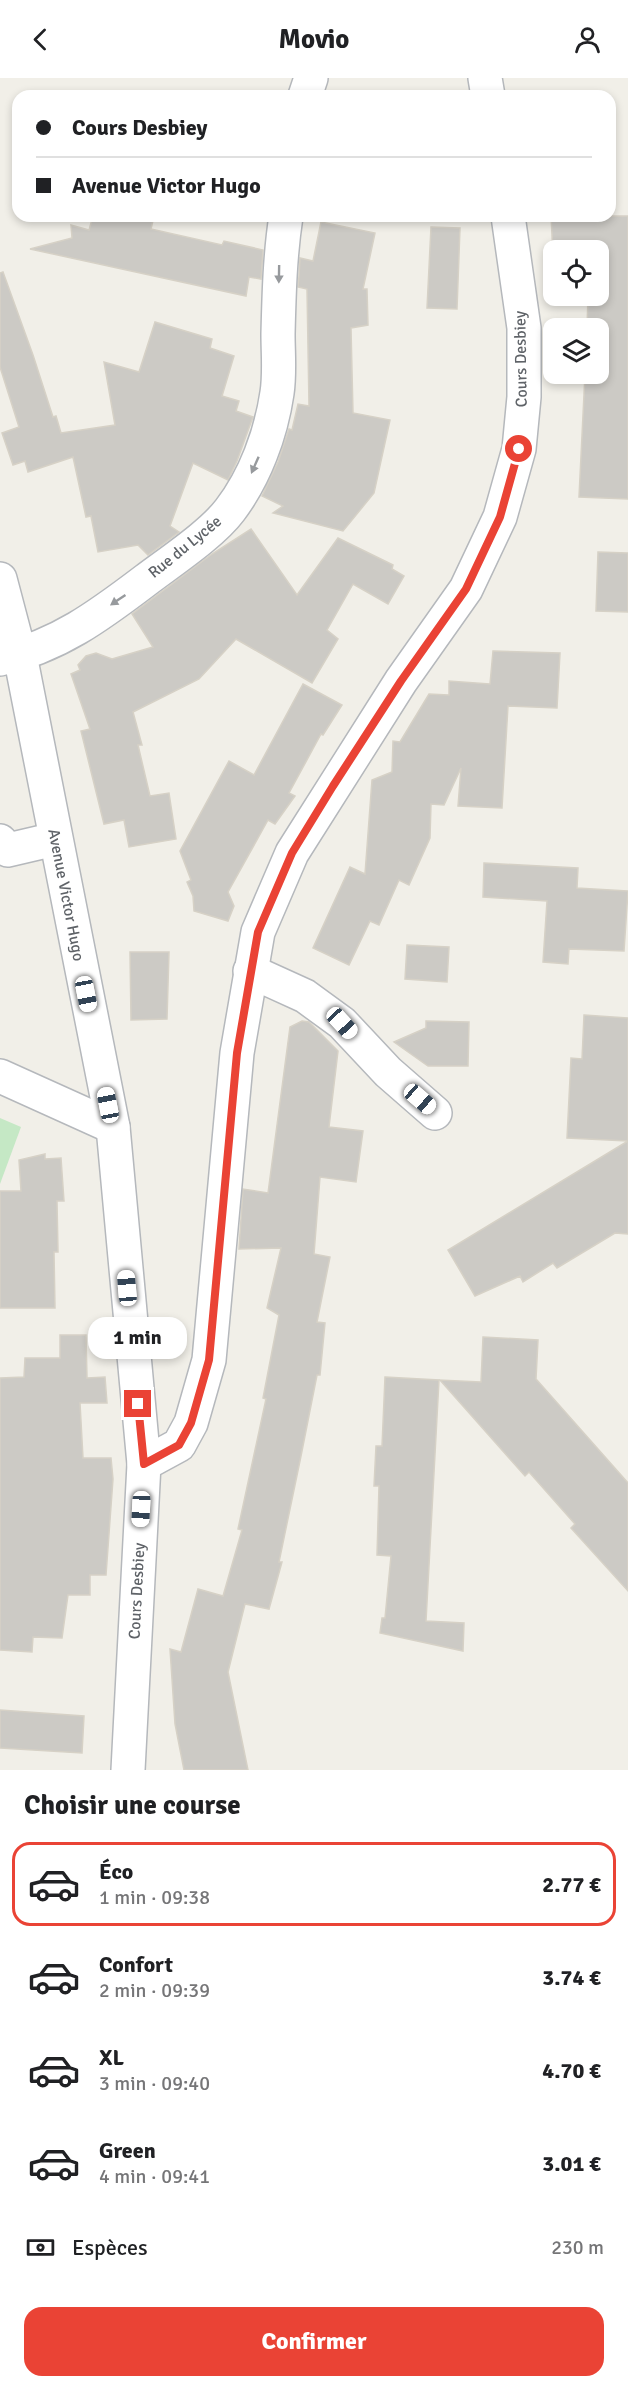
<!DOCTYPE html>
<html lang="fr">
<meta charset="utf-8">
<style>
body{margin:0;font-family:Signika,sans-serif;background:#f2f2f2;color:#202124;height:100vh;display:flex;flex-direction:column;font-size:22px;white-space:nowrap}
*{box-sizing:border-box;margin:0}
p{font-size:20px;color:#757577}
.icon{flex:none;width:33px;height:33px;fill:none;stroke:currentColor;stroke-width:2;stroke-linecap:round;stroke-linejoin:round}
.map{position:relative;height:1692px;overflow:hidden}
.sheet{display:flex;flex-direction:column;background:#fff;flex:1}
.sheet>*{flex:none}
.hud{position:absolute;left:12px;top:12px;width:604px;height:132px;border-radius:18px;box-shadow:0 3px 9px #0003;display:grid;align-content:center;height:132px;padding:0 24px;background:#fff}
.buttons{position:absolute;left:543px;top:162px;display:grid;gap:12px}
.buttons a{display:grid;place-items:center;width:66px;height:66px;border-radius:12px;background:#fff;box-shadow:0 3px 9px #0003;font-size:30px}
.end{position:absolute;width:27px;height:27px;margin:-14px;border:8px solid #ea4335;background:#fff;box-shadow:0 0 0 3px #fff}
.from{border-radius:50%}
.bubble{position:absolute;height:42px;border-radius:18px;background:#fff;box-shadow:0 3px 9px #0003;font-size:20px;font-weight:700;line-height:42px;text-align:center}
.car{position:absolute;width:18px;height:36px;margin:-18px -9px;border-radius:8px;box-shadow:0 0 4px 2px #0007;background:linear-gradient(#fff 24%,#345 0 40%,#fff 0 76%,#345 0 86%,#fff 0)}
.hud b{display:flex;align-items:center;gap:21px;height:57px;font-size:22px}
.hud b+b{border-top:2px solid #e0e0e0}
.hud i{width:15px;height:15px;background:#202124}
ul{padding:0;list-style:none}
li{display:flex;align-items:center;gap:18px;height:84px;margin:0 12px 9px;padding:0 12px;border:3px solid transparent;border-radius:18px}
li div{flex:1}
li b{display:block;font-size:22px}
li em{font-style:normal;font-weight:700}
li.active{border-color:#ea4335}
li>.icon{width:54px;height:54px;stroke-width:1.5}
h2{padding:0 24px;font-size:27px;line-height:72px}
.pay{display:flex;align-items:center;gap:15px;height:66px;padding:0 24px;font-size:22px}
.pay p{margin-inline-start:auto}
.primary-button{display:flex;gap:12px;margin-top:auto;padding:12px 24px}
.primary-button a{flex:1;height:69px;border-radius:18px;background:#ea4335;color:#fff;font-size:24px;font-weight:700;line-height:69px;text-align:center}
header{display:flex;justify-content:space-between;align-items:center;height:78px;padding:0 24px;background:#fff;font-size:27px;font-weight:700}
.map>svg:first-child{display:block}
</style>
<header><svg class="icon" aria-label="back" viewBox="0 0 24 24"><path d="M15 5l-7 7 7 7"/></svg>Movio<svg class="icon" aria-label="person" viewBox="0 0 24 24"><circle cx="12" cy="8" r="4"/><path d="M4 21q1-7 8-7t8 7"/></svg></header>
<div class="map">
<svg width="628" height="1692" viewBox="0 0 628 1692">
<rect width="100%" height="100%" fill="#f1efe8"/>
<path fill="#c5e8c5" d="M0,1040L21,1049L0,1106Z"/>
<g fill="#cccac5" stroke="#d6d1c6" stroke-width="1.5">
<path d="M93,138H154L151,151L222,167L224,163L263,172L261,201L249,199L246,218L30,171L72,160L71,147L89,152Z"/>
<path d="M551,138H628V421L579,419L585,296H598V250H587L588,218H598V172H554L553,176Z"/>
<path d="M321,144L375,155L363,211H367L368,247L351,250L353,335L390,342L374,415L343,453L273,435L283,428L262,418L278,384L289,351L292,352L298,326L309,328L307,211L298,209L299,198L300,180L313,183Z"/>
<path d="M431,149L460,150L457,231L427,230Z"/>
<path d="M3,194L33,277L53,339L56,338L61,355L115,347L104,284L139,294L155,244L212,261L210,270L234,278L222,318L239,323L236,333L253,339L237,383L228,402L193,385L170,448L179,454L148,477L138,467L98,474L91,438L86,439L73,379L28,394L25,383L13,387L2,355L19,349L0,289V195Z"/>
<path d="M251,451L297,517L338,460L393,487L392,491L404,498L388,526L353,506L327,552L338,561L312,605L236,561L199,601L133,634L142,667H138L150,718L169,715L176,761L129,769L124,742L104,746L81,653L90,651L71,596L80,592L78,587L86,578L96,575L112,581L153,569L132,536L212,476Z"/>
<path d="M598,474L628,475V534L596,533Z"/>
<path d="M493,573L560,575L557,630L508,628L502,730L458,728L461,690L444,727L431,726L430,760L409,807L399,802L379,847L370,843L349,887L313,870L350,789L365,796L372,702L392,694L393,663L400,664L429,616L449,617V603L490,606Z"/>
<path d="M303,606L342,627L323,657L321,656L289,715L295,718L275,746L268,742L228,814L234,828L228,843L194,833L193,818L187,804L191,802L180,773L229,683L254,697Z"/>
<path d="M484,785L578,790L577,810L628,813L624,873L569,871L568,886L543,884L547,823L483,819Z"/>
<path d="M407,867L449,869L447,904L405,901Z"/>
<path d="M130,874H169L167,941L131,942Z"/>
<path d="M584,937L628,940V1156L615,1155L557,1190L553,1185L523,1204L520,1198L475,1218L448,1172L628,1063L567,1060L571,980L582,981Z"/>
<path d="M302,943L309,944L338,973L329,1049L363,1053L356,1104L320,1099L314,1176L330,1179L317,1244L325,1245L320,1297H317L301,1378L279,1484H282L269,1531L245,1526L228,1594L248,1692H184L175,1646L170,1571L181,1574L198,1511L223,1518L242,1452L238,1451L266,1321L263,1320L279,1237L267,1230L281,1170L239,1171L243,1111L268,1115L290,949Z"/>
<path d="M426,943L469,944L468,988H428L394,964L426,950Z"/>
<path d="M45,1076V1081L61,1080L64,1123H57L58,1174H54L55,1230H0V1113H21L19,1082Z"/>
<path d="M60,1257H86L87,1300L105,1299L107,1325H80L83,1380H111L113,1401L106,1497H90V1517H68L62,1560L33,1559L32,1574L0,1572V1300L24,1299L25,1280H60Z"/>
<path d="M483,1259L538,1262L536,1301L628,1405V1513L571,1450L575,1446L529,1394L525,1398L440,1302L481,1304Z"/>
<path d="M385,1299L439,1302L426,1543L464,1545L463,1573L380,1555L382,1540H385L391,1478L377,1477L379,1408H374L376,1368H382Z"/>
<path d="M0,1632L84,1638L82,1675L0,1670Z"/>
</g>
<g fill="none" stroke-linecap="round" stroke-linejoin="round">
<defs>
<g id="minor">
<path d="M485,0L488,18"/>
<path d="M305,18L311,0"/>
<path d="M0,501L20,577L113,1049L144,1386"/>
<path d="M0,581C57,569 100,537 146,502C171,483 212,456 230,432C255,399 271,356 277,315C280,296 278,275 278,256C279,216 280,177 286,138"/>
<path d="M0,763L8,772L55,761"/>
<path d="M250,893L305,918L342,945L388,994L435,1035"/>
<path d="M0,998L113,1049"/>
<path d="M128,1692L144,1386L179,1367L191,1345L209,1282L237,975L258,854L292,775L401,603L466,511L500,439L519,371L524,319V250L508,138"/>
</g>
</defs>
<use href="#minor" stroke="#b5b8bc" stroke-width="36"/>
<use href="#minor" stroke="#fff" stroke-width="33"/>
</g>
<defs><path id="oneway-solid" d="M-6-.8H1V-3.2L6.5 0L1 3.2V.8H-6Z" transform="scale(1.5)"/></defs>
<g fill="#979a9d">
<use href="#oneway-solid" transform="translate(279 196) rotate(91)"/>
<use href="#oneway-solid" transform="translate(255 387) rotate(114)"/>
<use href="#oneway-solid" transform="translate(118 522) rotate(146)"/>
</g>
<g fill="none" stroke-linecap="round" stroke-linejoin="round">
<path stroke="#ea4335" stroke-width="8" d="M138,1326L144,1386L179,1367L191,1345L209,1282L237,975L258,854L292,775L333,708L401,603L466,511L500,439L519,371"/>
</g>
<g text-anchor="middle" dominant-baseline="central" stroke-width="4.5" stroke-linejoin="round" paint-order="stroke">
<g font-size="16" fill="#5f6368" stroke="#fff">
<text transform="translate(521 281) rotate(-91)">Cours Desbiey</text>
<text transform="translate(185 469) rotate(-39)">Rue du Lycée</text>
<text transform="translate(66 817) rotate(79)">Avenue Victor Hugo</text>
<text transform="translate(137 1513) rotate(-87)">Cours Desbiey</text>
</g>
</g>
</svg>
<div class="buttons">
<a><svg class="icon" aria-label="locate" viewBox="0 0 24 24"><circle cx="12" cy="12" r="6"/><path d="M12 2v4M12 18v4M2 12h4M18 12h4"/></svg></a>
<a><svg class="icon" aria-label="layers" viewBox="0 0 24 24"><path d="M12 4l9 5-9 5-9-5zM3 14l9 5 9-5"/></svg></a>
</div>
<i class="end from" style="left:519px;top:371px"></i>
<i class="end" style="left:138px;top:1326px"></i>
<div class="bubble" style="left:88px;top:1239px;width:99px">1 min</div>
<i class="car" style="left:86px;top:916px;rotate:169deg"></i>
<i class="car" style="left:342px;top:945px;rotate:137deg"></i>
<i class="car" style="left:420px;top:1021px;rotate:131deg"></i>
<i class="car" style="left:108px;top:1027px;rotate:349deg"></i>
<i class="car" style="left:127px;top:1210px;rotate:355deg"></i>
<i class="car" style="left:141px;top:1431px;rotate:183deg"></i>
<div class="hud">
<b><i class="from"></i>Cours Desbiey</b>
<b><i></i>Avenue Victor Hugo</b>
</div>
</div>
<section class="sheet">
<h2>Choisir une course</h2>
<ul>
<li class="active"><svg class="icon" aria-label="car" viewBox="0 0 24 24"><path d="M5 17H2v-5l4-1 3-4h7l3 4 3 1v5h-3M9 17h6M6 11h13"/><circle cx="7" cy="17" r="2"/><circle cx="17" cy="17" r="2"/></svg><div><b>Éco</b><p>1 min · 09:38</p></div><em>2.77 €</em></li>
<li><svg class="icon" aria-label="car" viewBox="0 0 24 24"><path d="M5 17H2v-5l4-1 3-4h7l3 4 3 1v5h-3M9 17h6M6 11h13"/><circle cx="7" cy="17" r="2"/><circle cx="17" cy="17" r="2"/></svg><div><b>Confort</b><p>2 min · 09:39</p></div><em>3.74 €</em></li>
<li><svg class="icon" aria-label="car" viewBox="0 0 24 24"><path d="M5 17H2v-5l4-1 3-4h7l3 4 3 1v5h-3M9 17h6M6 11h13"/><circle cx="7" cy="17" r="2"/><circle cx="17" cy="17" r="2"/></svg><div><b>XL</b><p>3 min · 09:40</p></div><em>4.70 €</em></li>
<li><svg class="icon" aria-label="car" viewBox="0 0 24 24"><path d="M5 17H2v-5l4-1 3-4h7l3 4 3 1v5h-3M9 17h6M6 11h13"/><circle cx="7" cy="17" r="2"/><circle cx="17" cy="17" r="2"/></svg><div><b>Green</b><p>4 min · 09:41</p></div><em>3.01 €</em></li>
</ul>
<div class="pay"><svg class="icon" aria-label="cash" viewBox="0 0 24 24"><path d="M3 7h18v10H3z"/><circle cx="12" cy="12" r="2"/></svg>Espèces<p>230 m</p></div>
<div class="primary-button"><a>Confirmer</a></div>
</section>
